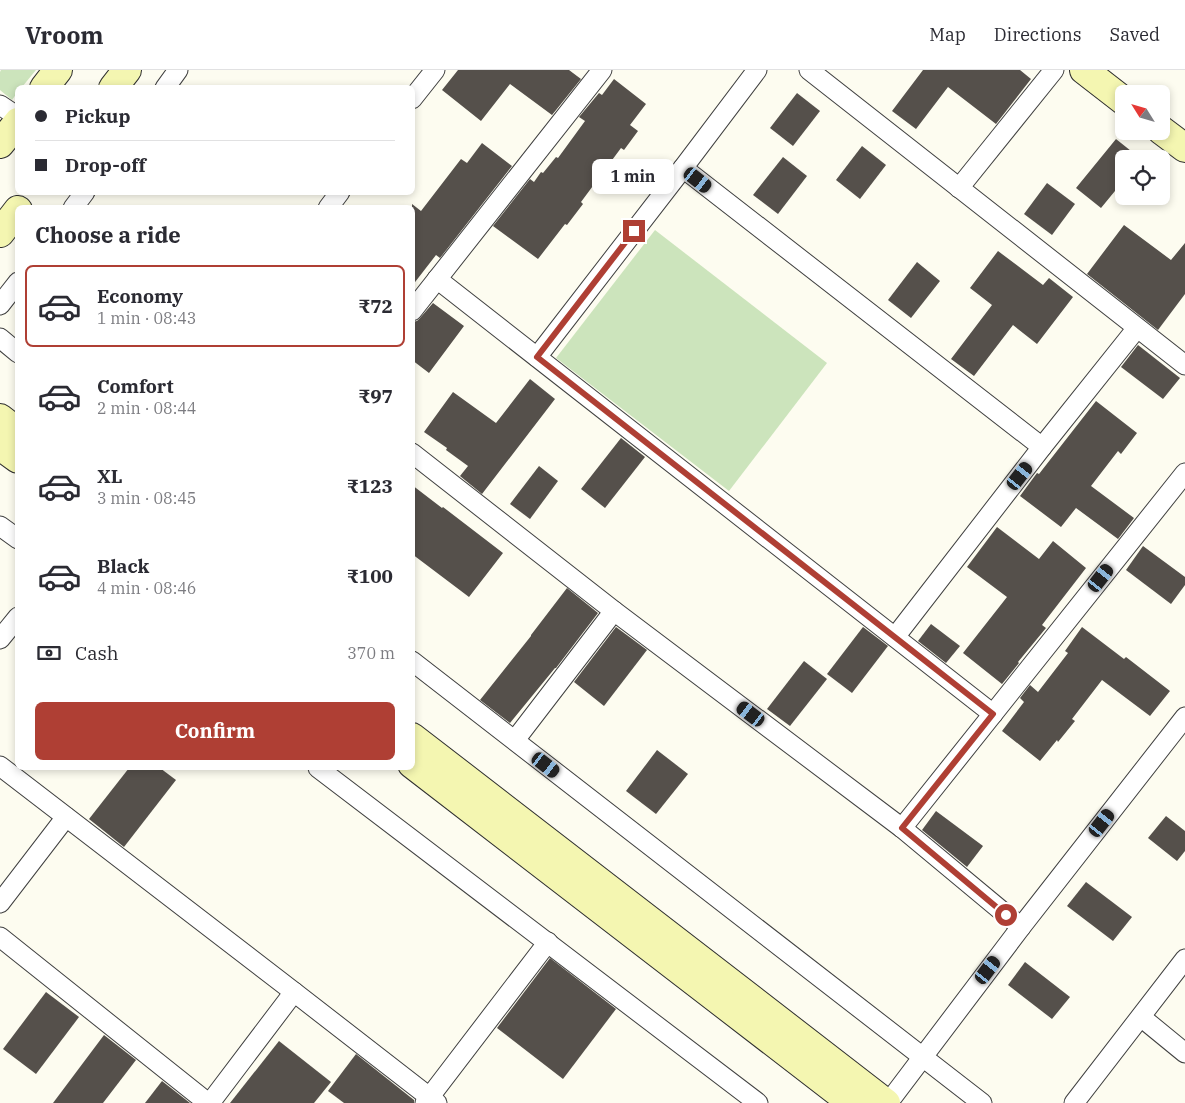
<!DOCTYPE html>
<meta charset="utf-8">
<style>
body{margin:0;font-family:"IBM Plex Serif",serif;background:#f7f7f7;color:#2b2b33;height:100vh;display:flex;flex-direction:column;font-size:19px;white-space:nowrap}
*{box-sizing:border-box;margin:0}
p{font-size:16px;color:#7c7c81}
.icon{flex:none;width:28px;height:28px;fill:none;stroke:currentColor;stroke-width:2;stroke-linecap:round;stroke-linejoin:round}
.map{position:relative;flex:1;overflow:hidden}
.panel{position:absolute;left:15px;top:135px;width:400px;height:565px;display:flex;flex-direction:column;background:#fff;border-radius:8px;box-shadow:0 2px 8px #0003}
.panel>*{flex:none}
.banner{position:absolute;left:15px;top:15px;width:400px;height:110px;border-radius:8px;box-shadow:0 2px 8px #0003;display:grid;align-content:center;height:110px;padding:0 20px;background:#fff}
.needle{width:32px;rotate:307deg}
.fabs{position:absolute;left:1115px;top:15px;display:grid;gap:10px}
.fabs a{display:grid;place-items:center;width:55px;height:55px;border-radius:8px;background:#fff;box-shadow:0 2px 8px #0003;font-size:25px}
.end{position:absolute;width:22px;height:22px;margin:-11px;border:6px solid #af3f34;background:#fff;box-shadow:0 0 0 2px #fff}
.from{border-radius:50%}
.bubble{position:absolute;height:35px;border-radius:8px;background:#fff;box-shadow:0 2px 8px #0003;font-size:16px;font-weight:700;line-height:35px;text-align:center}
.car{position:absolute;width:15px;height:30px;margin:-15px -8px;border-radius:6px;box-shadow:0 0 4px 1px #0007;background:linear-gradient(#222 24%,#8ab4d8 0 40%,#222 0 76%,#8ab4d8 0 86%,#222 0)}
.banner b{display:flex;align-items:center;gap:18px;height:48px;font-size:19px}
.banner b+b{border-top:1px solid #e1e1e2}
.banner i{width:12px;height:12px;background:#2b2b33}
ul{padding:0;list-style:none}
li{display:flex;align-items:center;gap:15px;height:82px;margin:0 10px 8px;padding:0 10px;border:2px solid transparent;border-radius:8px}
li div{flex:1}
li b{display:block;font-size:19px}
li em{font-style:normal;font-weight:700}
li.active{border-color:#af3f34}
li>.icon{width:45px;height:45px;stroke-width:1.5}
h2{padding:0 20px;font-size:22px;line-height:60px}
.pay{display:flex;align-items:center;gap:12px;height:55px;padding:0 20px;font-size:19px}
.pay p{margin-inline-start:auto}
.button{display:flex;gap:10px;margin-top:auto;padding:10px 20px}
.button a{flex:1;height:58px;border-radius:8px;background:#af3f34;color:#fff;font-size:20px;font-weight:700;line-height:58px;text-align:center}
header{display:flex;align-items:center;gap:30px;box-sizing:border-box;height:70px;padding:0 25px;background:#fff;border-bottom:1px solid #e1e1e2}
header strong{font-size:24px}
nav{display:flex;gap:28px;margin-inline-start:auto;font-size:18px}
.map>svg:first-child{display:block}
</style>
<header>
<strong>Vroom</strong>
<nav><a>Map</a><a>Directions</a><a>Saved</a></nav>
</header>
<div class="map">
<svg width="1185" height="1033" viewBox="0 0 1185 1033">
<rect width="100%" height="100%" fill="#fdfcf0"/>
<g fill="#cce4bc">
<path d="M1,0H36L22,17L18,18L17,23L12,30L0,20V2Z"/>
<path d="M655,160L827,293L729,421L556,288Z"/>
</g>
<g fill="#55504b">
<path d="M458,0H569L581,9L552,45L510,14L481,51L442,20Z"/>
<path d="M923,0H1020L1031,9L996,54L948,17L916,59L892,41Z"/>
<path d="M614,9L646,34L630,55L638,61L624,80L621,78L581,132L583,134L567,155L565,154L538,189L493,156L530,109L534,112L541,102L543,103L556,87L558,88L585,51L579,47L599,23L602,25Z"/>
<path d="M797,23L820,41L793,76L770,58Z"/>
<path d="M1116,69L1141,89H1124V110L1101,138L1076,118Z"/>
<path d="M482,73L512,96L440,188L436,185L412,216V134L421,141L461,89L467,93Z"/>
<path d="M862,76L886,95L860,129L836,110Z"/>
<path d="M783,87L807,106L778,144L753,125Z"/>
<path d="M1047,113L1075,134L1052,165L1024,144Z"/>
<path d="M1124,155L1171,190L1185,173V224L1158,260L1087,204Z"/>
<path d="M998,181L1043,215L1049,208L1073,227L1037,274L1013,255L974,306L951,289L992,235L970,218Z"/>
<path d="M917,192L940,211L911,248L888,230Z"/>
<path d="M433,233L464,256L429,303L412,290V252L417,251L420,248Z"/>
<path d="M1138,275L1180,308L1163,329L1121,297Z"/>
<path d="M530,309L555,329L482,424L460,406L468,396L446,380L447,378L424,362L453,322L496,353Z"/>
<path d="M1096,331L1137,363L1121,384L1118,381L1091,416L1134,448L1118,469L1076,438L1061,457L1020,426L1037,403L1039,404Z"/>
<path d="M621,368L645,387L605,438L581,419Z"/>
<path d="M539,396L558,411L530,449L510,434Z"/>
<path d="M412,415L442,438L443,437L503,483L469,527L412,484Z"/>
<path d="M997,457L1039,489L1053,471L1086,498L1042,555L1046,558L1018,592L1019,593L1002,614L963,583L1007,527L967,497Z"/>
<path d="M1143,476L1185,507V515L1171,534L1126,500Z"/>
<path d="M567,518L598,543L556,598H555L510,653L480,630L531,566V565Z"/>
<path d="M931,554L960,576L946,593L918,571Z"/>
<path d="M616,557L647,580L604,636L574,612Z"/>
<path d="M863,557L888,576L852,623L827,604Z"/>
<path d="M1082,557L1124,589L1126,587L1170,621L1150,646L1102,610L1072,649L1075,651L1058,672L1057,670L1040,691L1002,661L1024,632L1020,628L1030,615L1038,622L1068,583L1065,581Z"/>
<path d="M804,591L827,609L790,656L767,639Z"/>
<path d="M657,680L688,704L656,744L626,721Z"/>
<path d="M129,698H160L176,710L124,777L89,749Z"/>
<path d="M936,741L983,776L967,797L922,760Z"/>
<path d="M1166,746L1185,761V781L1177,791L1148,768Z"/>
<path d="M1086,812L1132,847L1113,871L1067,836Z"/>
<path d="M550,888L616,939L563,1009L497,958Z"/>
<path d="M1025,892L1070,927L1052,949L1008,915Z"/>
<path d="M46,922L79,947L36,1004L3,979Z"/>
<path d="M104,965L136,990L103,1033H53Z"/>
<path d="M279,971L331,1012L314,1033H230Z"/>
<path d="M356,984L414,1030V1033H344L328,1021Z"/>
<path d="M162,1011L190,1033H145Z"/>
</g>
<g fill="none" stroke-linecap="round" stroke-linejoin="round">
<defs>
<g id="street">
<path d="M809,0L1185,295"/>
<path d="M165,18L178,0"/>
<path d="M412,29L435,0"/>
<path d="M0,35L18,47"/>
<path d="M683,98L1042,377"/>
<path d="M959,118L1054,0"/>
<path d="M73,138L85,122"/>
<path d="M328,138L340,122"/>
<path d="M437,209L993,644"/>
<path d="M0,235L18,212"/>
<path d="M412,241L602,0"/>
<path d="M0,268L18,283"/>
<path d="M537,287L683,98L757,0"/>
<path d="M412,383L614,541L902,758L1021,857"/>
<path d="M0,456L18,469"/>
<path d="M895,567L1042,377L1137,258"/>
<path d="M0,569L18,547"/>
<path d="M412,591L982,1033"/>
<path d="M515,670L614,541"/>
<path d="M0,696L294,922L437,1033"/>
<path d="M318,698L758,1033"/>
<path d="M902,758L1185,403"/>
<path d="M0,833L66,747"/>
<path d="M0,867L208,1033"/>
<path d="M1141,947L1185,983"/>
<path d="M210,1033L294,922"/>
<path d="M425,1033L548,872"/>
<path d="M888,1033L1021,857L1185,647"/>
<path d="M1074,1033L1185,889"/>
</g>
<g id="secondary">
<path d="M1084,0L1124,31"/>
<path d="M44,18L58,0"/>
<path d="M113,18L127,0"/>
<path d="M1161,60L1185,78"/>
<path d="M0,74L18,52"/>
<path d="M0,163L18,140"/>
<path d="M0,348L18,362"/>
<path d="M0,376L18,389"/>
<path d="M412,667L886,1033"/>
<path d="M412,694L852,1033"/>
</g>
</defs>
<use href="#street" stroke="#404040" stroke-width="21"/>
<use href="#secondary" stroke="#2f2f2f" stroke-width="30"/>
<use href="#street" stroke="#fff" stroke-width="19"/>
<use href="#secondary" stroke="#f4f6b1" stroke-width="28"/>
</g>
<g fill="none" stroke-linecap="round" stroke-linejoin="round">
<path stroke="#af3f34" stroke-width="6" d="M634,161L537,287L993,644L902,758L1006,845"/>
</g>
</svg>
<div class="fabs">
<a><svg class="needle" viewBox="-14 -14 28 28"><path d="M0-13l5 13h-10z" fill="#e53935"/><path d="M0 13l5-13h-10z" fill="#7c7c81"/></svg></a>
<a><svg class="icon" aria-label="locate" viewBox="0 0 24 24"><circle cx="12" cy="12" r="6"/><path d="M12 2v4M12 18v4M2 12h4M18 12h4"/></svg></a>
</div>
<i class="end from" style="left:1006px;top:845px"></i>
<i class="end" style="left:634px;top:161px"></i>
<div class="bubble" style="left:592px;top:89px;width:82px">1 min</div>
<i class="car" style="left:698px;top:110px;rotate:128deg"></i>
<i class="car" style="left:1020px;top:406px;rotate:38deg"></i>
<i class="car" style="left:1101px;top:508px;rotate:38deg"></i>
<i class="car" style="left:751px;top:644px;rotate:307deg"></i>
<i class="car" style="left:546px;top:695px;rotate:128deg"></i>
<i class="car" style="left:1102px;top:753px;rotate:38deg"></i>
<i class="car" style="left:988px;top:900px;rotate:37deg"></i>
<div class="banner">
<b><i class="from"></i>Pickup</b>
<b><i></i>Drop-off</b>
</div>
<section class="panel">
<h2>Choose a ride</h2>
<ul>
<li class="active"><svg class="icon" aria-label="car" viewBox="0 0 24 24"><path d="M5 17H2v-5l4-1 3-4h7l3 4 3 1v5h-3M9 17h6M6 11h13"/><circle cx="7" cy="17" r="2"/><circle cx="17" cy="17" r="2"/></svg><div><b>Economy</b><p>1 min · 08:43</p></div><em>₹72</em></li>
<li><svg class="icon" aria-label="car" viewBox="0 0 24 24"><path d="M5 17H2v-5l4-1 3-4h7l3 4 3 1v5h-3M9 17h6M6 11h13"/><circle cx="7" cy="17" r="2"/><circle cx="17" cy="17" r="2"/></svg><div><b>Comfort</b><p>2 min · 08:44</p></div><em>₹97</em></li>
<li><svg class="icon" aria-label="car" viewBox="0 0 24 24"><path d="M5 17H2v-5l4-1 3-4h7l3 4 3 1v5h-3M9 17h6M6 11h13"/><circle cx="7" cy="17" r="2"/><circle cx="17" cy="17" r="2"/></svg><div><b>XL</b><p>3 min · 08:45</p></div><em>₹123</em></li>
<li><svg class="icon" aria-label="car" viewBox="0 0 24 24"><path d="M5 17H2v-5l4-1 3-4h7l3 4 3 1v5h-3M9 17h6M6 11h13"/><circle cx="7" cy="17" r="2"/><circle cx="17" cy="17" r="2"/></svg><div><b>Black</b><p>4 min · 08:46</p></div><em>₹100</em></li>
</ul>
<div class="pay"><svg class="icon" aria-label="cash" viewBox="0 0 24 24"><path d="M3 7h18v10H3z"/><circle cx="12" cy="12" r="2"/></svg>Cash<p>370 m</p></div>
<div class="button"><a>Confirm</a></div>
</section>
</div>
